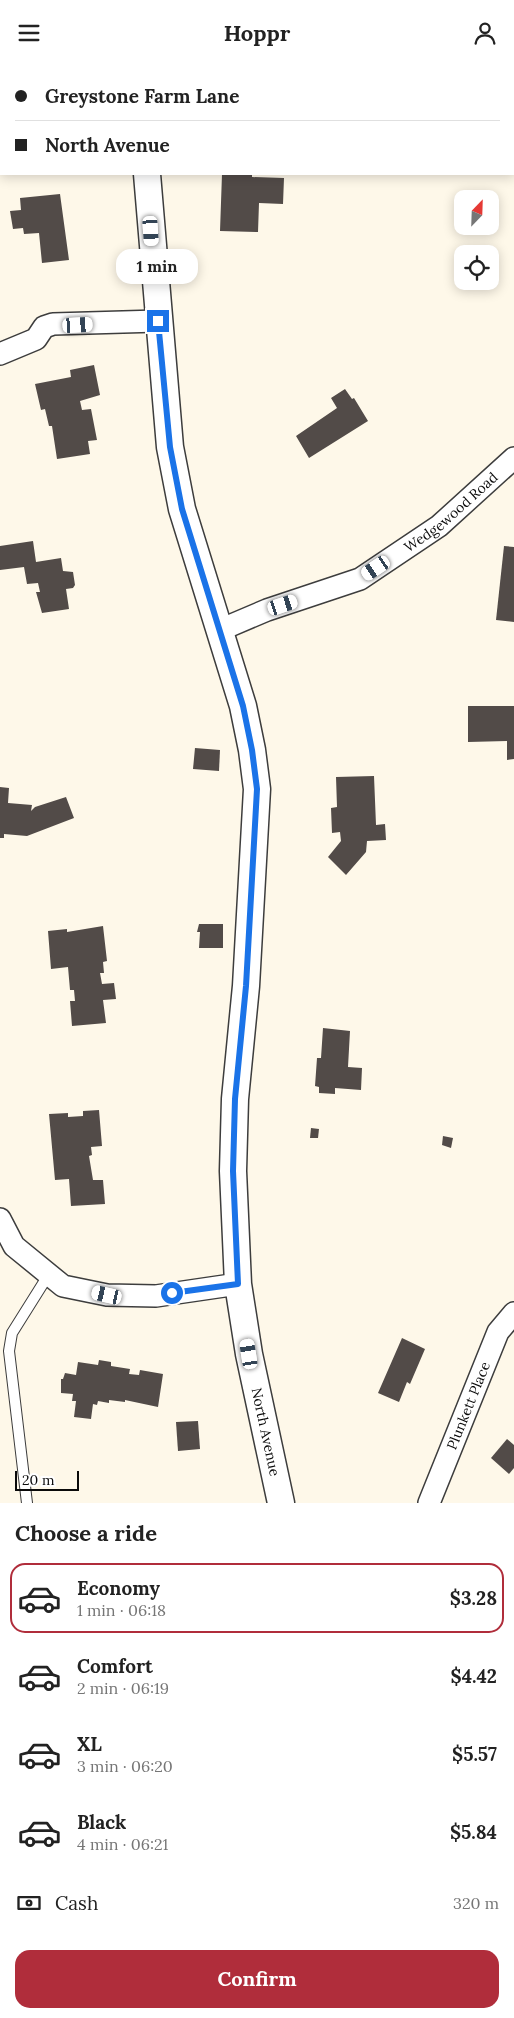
<!DOCTYPE html>
<meta charset="utf-8">
<style>
body{margin:0;font-family:Lora,serif;background:#f2f2f2;color:#222;height:100vh;display:flex;flex-direction:column;font-size:19px;white-space:nowrap}
*{box-sizing:border-box;margin:0}
p{font-size:16px;color:#767676}
.icon{flex:none;width:28px;height:28px;fill:none;stroke:currentColor;stroke-width:2;stroke-linecap:round;stroke-linejoin:round}
.map{position:relative;height:1438px;overflow:hidden}
.side{display:flex;flex-direction:column;background:#fff;flex:1}
.side>*{flex:none}
.hud{position:absolute;left:0px;top:0px;width:515px;height:110px;box-shadow:0 2px 12px #0003;display:grid;align-content:center;height:110px;padding:0 15px;background:#fff}
.needle{width:32px;rotate:23deg}
.tools{position:absolute;left:454px;top:125px;display:grid;gap:10px}
.tools a{display:grid;place-items:center;width:45px;height:45px;border-radius:10px;background:#fff;box-shadow:0 2px 12px #0003;font-size:25px}
.scale{position:absolute;left:15px;bottom:12px;width:64px;box-sizing:border-box;padding-left:5px;border:2px solid #0a0a0a;border-top:0;font-size:14px;line-height:18px;white-space:nowrap;color:#0a0a0a;-webkit-text-stroke:4px #fff;paint-order:stroke}
.end{position:absolute;width:22px;height:22px;margin:-11px;border:6px solid #1a73e8;background:#fff;box-shadow:0 0 0 2px #fff}
.from{border-radius:50%}
.bubble{position:absolute;height:35px;border-radius:15px;background:#fff;box-shadow:0 2px 12px #0003;font-size:16px;font-weight:700;line-height:35px;text-align:center}
.car{position:absolute;width:15px;height:30px;margin:-15px -8px;border-radius:6px;box-shadow:0 0 4px 1px #0007;background:linear-gradient(#fff 24%,#345 0 40%,#fff 0 76%,#345 0 86%,#fff 0)}
.hud b{display:flex;align-items:center;gap:18px;height:48px;font-size:19px}
.hud b+b{border-top:1px solid #e0e0e0}
.hud i{width:12px;height:12px;background:#222}
ul{padding:0;list-style:none}
li{display:flex;align-items:center;gap:15px;height:70px;margin:0 10px 8px;padding:0 5px;border:2px solid transparent;border-radius:15px}
li div{flex:1}
li b{display:block;font-size:19px}
li em{font-style:normal;font-weight:700}
li.selected{border-color:#b02d3b}
li>.icon{width:45px;height:45px;stroke-width:1.5}
h2{padding:0 15px;font-size:22px;line-height:60px}
.pay{display:flex;align-items:center;gap:12px;height:55px;padding:0 15px;font-size:19px}
.pay p{margin-inline-start:auto}
.button{display:flex;gap:10px;margin-top:auto;padding:10px 15px}
.button a{flex:1;height:58px;border-radius:15px;background:#b02d3b;color:#fff;font-size:20px;font-weight:700;line-height:58px;text-align:center}
header{display:flex;justify-content:space-between;align-items:center;height:65px;padding:0 15px;background:#fff;font-size:22px;font-weight:700}
.map>svg:first-child{display:block}
</style>
<header><svg class="icon" aria-label="menu" viewBox="0 0 24 24"><path d="M4 6h16M4 12h16M4 18h16"/></svg>Hoppr<svg class="icon" aria-label="person" viewBox="0 0 24 24"><circle cx="12" cy="8" r="4"/><path d="M4 21q1-7 8-7t8 7"/></svg></header>
<div class="map">
<svg width="514" height="1438" viewBox="0 0 514 1438">
<rect width="100%" height="100%" fill="#fef8e9"/>
<g fill="#524b48">
<path d="M222,109H252V112L284,113L283,139L259,138L258,167L220,166Z"/>
<path d="M60,129L69,195L42,198L39,168L24,169L23,163L13,164L10,146L21,145L20,133Z"/>
<path d="M94,300L100,330L80,336L82,345L91,344L97,375L88,376L90,389L57,394L52,361H49L45,344L41,345L35,319L71,312L70,305Z"/>
<path d="M345,324L352,334L354,333L368,356L309,393L296,371L337,343L331,333Z"/>
<path d="M33,476L36,497L61,493L63,506L73,507L75,520L73,523L66,524L69,544L42,548L36,527H40L38,518L27,519L24,502L0,505V481Z"/>
<path d="M504,481L514,482V557L496,555Z"/>
<path d="M468,641H514V694L507,695V676L468,677Z"/>
<path d="M195,683L220,685L219,706L193,704Z"/>
<path d="M374,711L376,760L385,759L386,775L367,776L366,787L346,810L328,792L341,776L340,767L332,768L331,743L337,742L336,712Z"/>
<path d="M0,722L9,723L8,738L32,740L31,746L35,742L66,732L74,753L27,771L4,769V773H0Z"/>
<path d="M199,859H223V883H199L200,867H197Z"/>
<path d="M103,861L107,896L103,897L104,908H100L102,919L114,918L116,934L103,935L106,958L72,961L70,936H75L74,925H70L68,902L51,904L48,866L67,864V867Z"/>
<path d="M323,963L350,966L348,1002L362,1003L361,1025L335,1023V1029L319,1028V1022L315,1021L317,993H321Z"/>
<path d="M99,1045L102,1081L91,1082L92,1090L89,1091L93,1115H103L105,1139L71,1141L69,1114L55,1115L49,1049L68,1048V1052L83,1051V1046Z"/>
<path d="M311,1063L319,1064L318,1073H310Z"/>
<path d="M443,1071L453,1073L451,1083L442,1080Z"/>
<path d="M402,1273L425,1284L410,1319L407,1317L399,1337L378,1328Z"/>
<path d="M99,1295L111,1297V1301L130,1304L129,1309L139,1310L140,1305L163,1309L158,1342L125,1335V1337L109,1335V1338L98,1336L97,1340L93,1339L91,1354L74,1352L76,1336H72L73,1329L61,1328V1314H63L65,1308L76,1310L78,1297L98,1300Z"/>
<path d="M198,1356L200,1384L178,1386L176,1357Z"/>
<path d="M507,1374L514,1380V1403L509,1409L491,1393Z"/>
</g>
<g fill="none" stroke-linecap="round" stroke-linejoin="round">
<defs>
<path id="service" d="M27,1438L9,1286L12,1268L49,1209"/>
<g id="minor">
<path d="M0,289L36,274L44,262L53,259L158,256"/>
<path id="s1" d="M220,565L267,545L360,514L439,461L514,393"/>
<path d="M0,1154L14,1181L63,1221L107,1230L156,1231L238,1219"/>
<path id="s2" d="M429,1438L498,1267L514,1248"/>
</g>
<g id="tertiary">
<path d="M139,0V1"/>
<path id="s3" d="M147,109L170,382L182,444L243,641L252,685L257,724L246,921L235,1034L233,1106L238,1219L249,1289L281,1438"/>
</g>
</defs>
<use href="#service" stroke="#3d3d3d" stroke-width="12"/>
<use href="#minor" stroke="#3d3d3d" stroke-width="24"/>
<use href="#tertiary" stroke="#3d3d3d" stroke-width="29"/>
<use href="#service" stroke="#fff" stroke-width="10"/>
<use href="#minor" stroke="#fff" stroke-width="21"/>
<use href="#tertiary" stroke="#fff" stroke-width="26"/>
</g>
<g fill="none" stroke-linecap="round" stroke-linejoin="round">
<path stroke="#1a73e8" stroke-width="6" d="M158,256L170,382L182,444L243,641L252,685L257,724L246,921L235,1034L233,1106L238,1219L172,1228"/>
</g>
<g text-anchor="middle" dominant-baseline="central" stroke-width="5" stroke-linejoin="round" paint-order="stroke">
<g font-size="14" fill="#0a0a0a" stroke="#fff">
<text stroke="none"><textPath href="#s1" startOffset="262">Wedgewood Road</textPath></text>
<text stroke="none"><textPath href="#s2" startOffset="105">Plunkett Place</textPath></text>
<text stroke="none"><textPath href="#s3" startOffset="1274">North Avenue</textPath></text>
</g>
</g>
</svg>
<div class="tools">
<a><svg class="needle" viewBox="-14 -14 28 28"><path d="M0-13l5 13h-10z" fill="#e53935"/><path d="M0 13l5-13h-10z" fill="#767676"/></svg></a>
<a><svg class="icon" aria-label="locate" viewBox="0 0 24 24"><circle cx="12" cy="12" r="6"/><path d="M12 2v4M12 18v4M2 12h4M18 12h4"/></svg></a>
</div>
<div class="scale">20 m</div>
<i class="end from" style="left:172px;top:1228px"></i>
<i class="end" style="left:158px;top:256px"></i>
<div class="bubble" style="left:116px;top:184px;width:82px">1 min</div>
<i class="car" style="left:151px;top:166px;rotate:176deg"></i>
<i class="car" style="left:78px;top:260px;rotate:87deg"></i>
<i class="car" style="left:376px;top:503px;rotate:236deg"></i>
<i class="car" style="left:283px;top:540px;rotate:72deg"></i>
<i class="car" style="left:107px;top:1230px;rotate:283deg"></i>
<i class="car" style="left:249px;top:1289px;rotate:351deg"></i>
<div class="hud">
<b><i class="from"></i>Greystone Farm Lane</b>
<b><i></i>North Avenue</b>
</div>
</div>
<section class="side">
<h2>Choose a ride</h2>
<ul>
<li class="selected"><svg class="icon" aria-label="car" viewBox="0 0 24 24"><path d="M5 17H2v-5l4-1 3-4h7l3 4 3 1v5h-3M9 17h6M6 11h13"/><circle cx="7" cy="17" r="2"/><circle cx="17" cy="17" r="2"/></svg><div><b>Economy</b><p>1 min · 06:18</p></div><em>$3.28</em></li>
<li><svg class="icon" aria-label="car" viewBox="0 0 24 24"><path d="M5 17H2v-5l4-1 3-4h7l3 4 3 1v5h-3M9 17h6M6 11h13"/><circle cx="7" cy="17" r="2"/><circle cx="17" cy="17" r="2"/></svg><div><b>Comfort</b><p>2 min · 06:19</p></div><em>$4.42</em></li>
<li><svg class="icon" aria-label="car" viewBox="0 0 24 24"><path d="M5 17H2v-5l4-1 3-4h7l3 4 3 1v5h-3M9 17h6M6 11h13"/><circle cx="7" cy="17" r="2"/><circle cx="17" cy="17" r="2"/></svg><div><b>XL</b><p>3 min · 06:20</p></div><em>$5.57</em></li>
<li><svg class="icon" aria-label="car" viewBox="0 0 24 24"><path d="M5 17H2v-5l4-1 3-4h7l3 4 3 1v5h-3M9 17h6M6 11h13"/><circle cx="7" cy="17" r="2"/><circle cx="17" cy="17" r="2"/></svg><div><b>Black</b><p>4 min · 06:21</p></div><em>$5.84</em></li>
</ul>
<div class="pay"><svg class="icon" aria-label="cash" viewBox="0 0 24 24"><path d="M3 7h18v10H3z"/><circle cx="12" cy="12" r="2"/></svg>Cash<p>320 m</p></div>
<div class="button"><a>Confirm</a></div>
</section>
